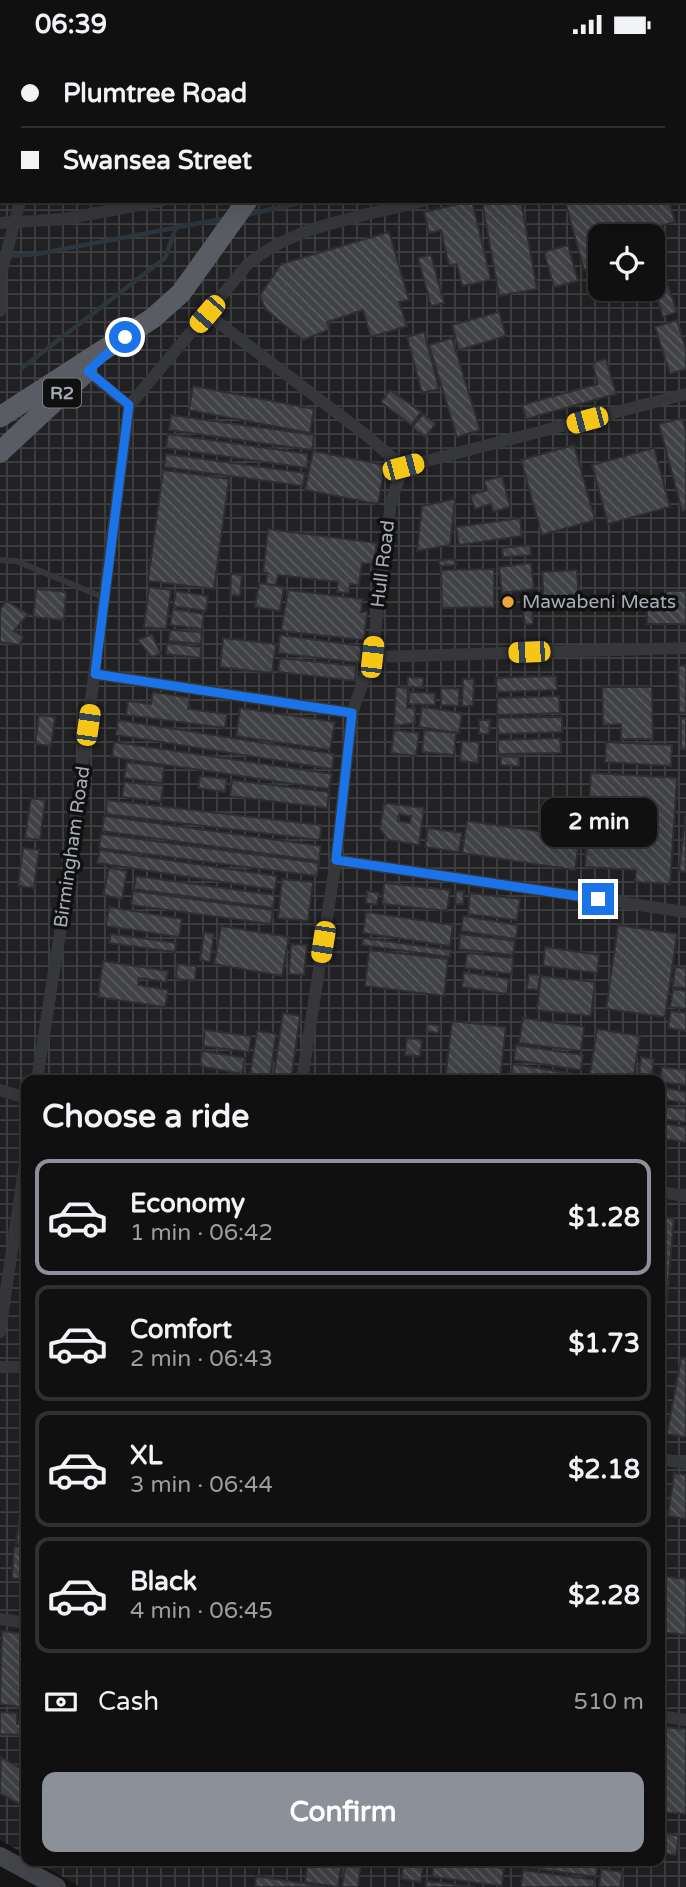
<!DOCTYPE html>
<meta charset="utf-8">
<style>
body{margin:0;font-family:"Varela Round",sans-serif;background:#1e1e1e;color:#f1f3f6;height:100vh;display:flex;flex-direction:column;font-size:26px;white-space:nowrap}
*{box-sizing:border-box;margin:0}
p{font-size:23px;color:#9c9d9f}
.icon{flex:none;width:38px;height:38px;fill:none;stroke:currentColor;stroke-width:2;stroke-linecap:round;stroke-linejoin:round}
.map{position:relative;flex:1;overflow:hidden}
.side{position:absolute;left:21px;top:1026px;width:644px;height:791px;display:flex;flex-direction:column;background:#101010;border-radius:14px;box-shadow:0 7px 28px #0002,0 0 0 2px #303030}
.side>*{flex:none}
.hud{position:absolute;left:0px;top:0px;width:686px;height:154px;box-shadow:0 7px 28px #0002,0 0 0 2px #303030;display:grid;align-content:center;height:154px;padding:0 21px;background:#101010}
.buttons{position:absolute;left:588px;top:175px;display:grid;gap:14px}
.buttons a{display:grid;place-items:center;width:77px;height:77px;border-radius:14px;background:#101010;box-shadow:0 7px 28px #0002,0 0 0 2px #303030;font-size:35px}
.end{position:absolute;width:32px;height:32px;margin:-16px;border:9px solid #1a73e8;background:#fff;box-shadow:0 0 0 4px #fff}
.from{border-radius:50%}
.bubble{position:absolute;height:49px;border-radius:14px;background:#101010;box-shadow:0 7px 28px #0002,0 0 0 2px #303030;font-size:23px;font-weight:700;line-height:49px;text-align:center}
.car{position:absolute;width:21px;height:42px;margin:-21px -10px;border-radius:9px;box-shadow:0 0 5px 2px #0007;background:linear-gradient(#f5c518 24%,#345 0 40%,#f5c518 0 76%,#345 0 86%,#f5c518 0)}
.hud b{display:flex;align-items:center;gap:24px;height:66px;font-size:26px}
.hud b+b{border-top:2px solid #303030}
.hud i{width:18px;height:18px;background:#f1f3f6}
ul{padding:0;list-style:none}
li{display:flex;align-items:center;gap:21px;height:116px;margin:0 14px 10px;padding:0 7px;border:4px solid #303030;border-radius:14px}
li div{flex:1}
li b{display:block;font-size:26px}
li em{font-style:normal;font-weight:700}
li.selected{border-color:#8c9099}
li>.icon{width:63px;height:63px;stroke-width:1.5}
h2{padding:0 21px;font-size:32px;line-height:84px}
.pay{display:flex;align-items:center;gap:18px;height:77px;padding:0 21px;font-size:26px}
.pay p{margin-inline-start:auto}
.action{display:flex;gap:14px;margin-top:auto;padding:14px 21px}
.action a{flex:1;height:80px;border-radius:14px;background:#8c9099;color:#fff;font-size:28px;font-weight:700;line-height:80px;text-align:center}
.status{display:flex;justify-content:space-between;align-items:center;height:49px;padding:0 35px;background:#101010;direction:ltr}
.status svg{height:19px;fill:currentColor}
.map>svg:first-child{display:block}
</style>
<div class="status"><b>06:39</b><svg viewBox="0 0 49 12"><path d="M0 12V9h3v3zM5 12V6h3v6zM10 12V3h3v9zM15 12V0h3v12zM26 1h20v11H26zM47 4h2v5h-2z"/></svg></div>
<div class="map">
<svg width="686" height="1838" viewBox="0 0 686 1838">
<defs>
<pattern id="industrial-grid" width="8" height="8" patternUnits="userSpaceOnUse" patternTransform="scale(1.75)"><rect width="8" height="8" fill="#212123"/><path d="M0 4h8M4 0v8" fill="none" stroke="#3e3f41"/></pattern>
<pattern id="building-back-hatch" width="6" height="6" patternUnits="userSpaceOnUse" patternTransform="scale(1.75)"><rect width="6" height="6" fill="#414246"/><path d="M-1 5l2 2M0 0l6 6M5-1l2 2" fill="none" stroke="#5a5b5e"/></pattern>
</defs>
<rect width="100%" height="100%" fill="#151516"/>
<path fill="url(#industrial-grid)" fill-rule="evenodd" d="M0,0H686V1838H80L34,1811H660V1031H26V1806L0,1791ZM2,2H684V152H2ZM600,187H653V240H600Z"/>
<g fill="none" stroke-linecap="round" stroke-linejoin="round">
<g stroke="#2d363c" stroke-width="4.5">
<path d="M684,59H686"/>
<path d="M246,166L307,152"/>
<path d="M8,207L37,205L227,169"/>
<path d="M22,319L165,209L176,179"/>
</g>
</g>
<g fill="url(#building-back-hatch)" stroke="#2f2f32" stroke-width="2" fill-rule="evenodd">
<path d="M135,0H296V2Z"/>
<path d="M388,0H452L387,2Z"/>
<path d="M512,0H555L512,2Z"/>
<path d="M0,3L2,4L0,61Z"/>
<path d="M472,152L491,231L462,237L457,215L449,217L441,181L429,184L424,163Z"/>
<path d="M482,152H521L537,240L499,247Z"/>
<path d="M565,152H669L675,173L652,179L658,201L653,202V187H600V217L584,221Z"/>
<path d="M389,183L409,251L399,253L407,277L371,288L363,261L327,273L330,280L303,291L265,260L260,246L281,215Z"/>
<path d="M568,196L578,232L554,238L544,203Z"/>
<path d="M431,206L444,254L431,257L418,209Z"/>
<path d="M663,222L677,263L663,268L653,237V226Z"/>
<path d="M499,263L506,287L459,301L452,276Z"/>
<path d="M677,271L686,300V320L670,325L655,278Z"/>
<path d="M424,283L439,340L422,344L407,288Z"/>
<path d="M452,289L480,381L457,388L429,296Z"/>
<path d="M606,310L616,345L526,370L522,356L598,335L592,314Z"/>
<path d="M193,337L314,360L310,384L189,361Z"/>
<path d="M390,341L421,363L411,376L381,353Z"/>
<path d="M423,365L436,375L425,388L412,378Z"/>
<path d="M171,366L314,386L312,401L169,381Z"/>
<path d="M682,369L686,383V461L682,462L659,375Z"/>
<path d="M168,385L308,405L307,419L166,399Z"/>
<path d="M574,396L595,471L542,486L521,411Z"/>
<path d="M654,399L670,458L608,475L592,416Z"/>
<path d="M313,402L385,416L378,455L305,441Z"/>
<path d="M166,405L305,424L303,437L164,418Z"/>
<path d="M163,421L229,430L214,540L148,532Z"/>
<path d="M502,427L510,458L493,463L491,455L475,460L470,446L487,441L484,432Z"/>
<path d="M455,450L450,496L417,502L422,457Z"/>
<path d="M520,469L522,487L459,496L456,478Z"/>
<path d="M268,480L377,494L374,515L362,514L359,536L350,535L349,544L337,543L338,533L278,526L276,536L266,535L267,524H263Z"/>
<path d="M530,496L531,506L503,508L502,499Z"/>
<path d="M455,510L456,516L440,517L439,511Z"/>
<path d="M531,514L534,540L502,544L499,518Z"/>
<path d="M494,520V558L442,559L441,521Z"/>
<path d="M577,521L579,557L544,559L542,523Z"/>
<path d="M231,525L242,526L240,547L230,546Z"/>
<path d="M259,534L284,538L280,562L255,558Z"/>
<path d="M149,538L171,541L166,580L144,578Z"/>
<path d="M36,540L66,543L64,571L33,568Z"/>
<path d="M288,541L363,550L361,563H367L364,591L281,582Z"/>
<path d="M176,542L208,547L206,562L173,557Z"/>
<path d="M666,542H686V575H647V550H666Z"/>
<path d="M6,552L28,565L14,582L23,588L20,596L0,593V561Z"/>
<path d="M173,560L204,565L202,580L170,576Z"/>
<path d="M532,561L533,575L525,576L523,562Z"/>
<path d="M170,581L202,583L201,595L169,592Z"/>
<path d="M152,585L161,605L151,608L138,591Z"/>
<path d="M280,586L362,597L360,614L278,604Z"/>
<path d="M223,589L276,595L272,624L220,618Z"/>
<path d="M167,594L201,598L200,609L166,605Z"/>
<path d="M280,609L356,617L355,632L278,623Z"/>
<path d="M686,616V663L679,664L678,617Z"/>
<path d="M556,627L557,641L497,643L496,629Z"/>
<path d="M408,628L423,629V639L407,638Z"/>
<path d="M463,630H474L473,657H462Z"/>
<path d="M396,638L408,639L407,659H415V674L394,677Z"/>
<path d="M602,638H652L653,690H621V675L603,676Z"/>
<path d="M441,639L459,640V657L441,656Z"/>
<path d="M153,643L190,649L188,660L227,665L225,679L126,666L128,652L151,655Z"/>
<path d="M409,643L435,644V656L409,655Z"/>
<path d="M559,647L560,664L497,666V649Z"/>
<path d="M422,658L462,664L459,684L419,678Z"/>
<path d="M240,659L335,673L330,701L236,687Z"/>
<path d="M39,666L55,668L51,697L35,695Z"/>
<path d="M562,668V683L498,685L497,669Z"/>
<rect x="681" y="669" width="5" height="31"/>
<path d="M118,671L334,705L332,720L116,686Z"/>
<path d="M479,671H490L489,685H479Z"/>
<path d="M394,681L419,684L416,707L391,704Z"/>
<path d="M424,681L456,684L454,706L422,703Z"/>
<path d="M560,689L561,704L498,705V691Z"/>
<path d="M462,692L479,693L478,714L460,712Z"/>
<path d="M114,693L332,725L329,740L112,708Z"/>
<path d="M606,693L672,696L671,717L605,713Z"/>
<path d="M501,707L519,708V717L501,716Z"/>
<path d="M127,713L164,718L162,734L124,729Z"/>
<path d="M591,724L677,729L670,835L635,833L636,821L585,818Z"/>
<path d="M200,727L227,730L225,743L198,739Z"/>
<path d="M232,731L329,743L327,759L230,747Z"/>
<path d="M124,733L163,737L161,753L122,748Z"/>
<path d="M31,749L45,751L40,791L25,789Z"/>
<path d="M107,751L321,776L320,791L106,765Z"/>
<path d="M384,754L424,759L419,796L389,791L380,780ZM399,765L411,767L410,774L398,772Z"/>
<path d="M686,764V823L679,822Z"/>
<path d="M104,767L321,797L319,812L102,782Z"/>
<path d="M467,772L580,788L575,821L462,804Z"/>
<path d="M428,779L462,784L459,803L425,798Z"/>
<path d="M101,785L319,814L317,827L99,799Z"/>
<path d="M23,799L39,801L34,839L18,837Z"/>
<path d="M100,801L277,827L275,841L97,814Z"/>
<path d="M109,819L127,822L122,850L103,846Z"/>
<path d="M136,827L275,846L273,859L134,840Z"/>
<path d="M282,830L313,833L308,872L278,869Z"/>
<path d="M384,834L450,841L447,862L382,855Z"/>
<path d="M133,842L273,861L271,875L131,856Z"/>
<path d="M367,842L379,844L377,856L366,854Z"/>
<path d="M456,842H464L463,855H455Z"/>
<path d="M470,844L520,850L517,871L468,865Z"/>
<path d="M109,858L182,870L179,888L106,877Z"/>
<path d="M366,863L453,876L450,897L363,884Z"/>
<path d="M463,867L518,876L516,890L461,882Z"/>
<path d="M618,876L677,885L665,968L606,960Z"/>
<path d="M221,877L289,888L282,927L214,915Z"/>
<path d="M204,883L214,885L210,913L200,911Z"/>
<path d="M111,885L176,894L175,903L109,894Z"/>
<path d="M460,885L515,892L513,906L459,900Z"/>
<path d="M363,889L451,901L450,908L362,896Z"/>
<path d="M291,895L307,896L304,926L289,925Z"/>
<path d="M545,898L599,906L597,924L543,917Z"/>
<path d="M369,901L448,910L444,947L365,937Z"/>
<path d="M467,904L513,909L512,925L465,919Z"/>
<path d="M103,912L168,922L166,933L139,929L138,936L168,941L165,958L98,948Z"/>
<path d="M177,915L196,917L195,932L176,930Z"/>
<path d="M675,918L686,919V939L673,938Z"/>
<path d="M464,923L509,930L507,945L462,938Z"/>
<path d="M529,925L540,926L538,941L527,940Z"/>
<path d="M541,927L595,933L591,967L537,961Z"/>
<path d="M673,940L686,942V960L670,958Z"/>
<path d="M671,962L686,964V982L668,979Z"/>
<path d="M283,964L300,967L291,1031H273Z"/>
<path d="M523,969L584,978L581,1002L519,994Z"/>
<path d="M452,972L506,978L500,1031H445Z"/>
<path d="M427,975L440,977L438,984L426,982Z"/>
<path d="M597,980L640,987L633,1031H589Z"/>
<path d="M205,981L251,987L249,1003L203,997Z"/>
<path d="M257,982L276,985L270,1028L250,1025Z"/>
<path d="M407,989L422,991L420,1007L405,1006Z"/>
<path d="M516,996L583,1006L581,1021L514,1011Z"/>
<path d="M202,1002L245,1009L242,1025L200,1017Z"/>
<path d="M641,1008L654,1010L651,1031H638Z"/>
<path d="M513,1015L581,1026L580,1031L511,1029Z"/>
<path d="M662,1018L686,1021V1036L660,1033Z"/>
<path d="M661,1038L686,1043V1054L660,1050Z"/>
<path d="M660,1057L686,1060V1073L660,1070Z"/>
<path d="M660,1074L686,1078V1093L660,1089Z"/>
<path d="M660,1168L674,1169L667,1251L660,1250Z"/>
<path d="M660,1276L665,1277L660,1306Z"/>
<path d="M681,1309H686V1388L667,1385Z"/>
<path d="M674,1424L686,1426V1470L668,1467Z"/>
<path d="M22,1435H26V1450L22,1449Z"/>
<path d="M21,1453L26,1454V1483L23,1482L21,1495H16Z"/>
<path d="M14,1498H23L21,1530L12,1529Z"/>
<path d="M660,1527L686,1530V1586L660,1583Z"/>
<path d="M2,1582L26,1585L20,1658L0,1655Z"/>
<path d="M0,1663L17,1664V1675H26V1686L0,1685Z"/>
<path d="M661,1678L686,1680V1765L660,1763Z"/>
<path d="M1,1708L26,1723V1759L0,1744Z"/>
<path d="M660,1783L679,1787L676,1806L660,1804Z"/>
<path d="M131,1811H164V1815Z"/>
<path d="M308,1811H342L338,1838L305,1833Z"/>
<path d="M346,1811L361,1813L358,1838H342Z"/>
<path d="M404,1811H424L421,1833L401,1830Z"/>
<path d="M434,1811L504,1819L502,1837L432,1828Z"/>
<path d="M524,1811H598L596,1828L523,1818Z"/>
<path d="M600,1811H621V1818L600,1816Z"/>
<path d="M601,1820L623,1823L620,1838H599Z"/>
<path d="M523,1821L595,1831L594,1838H521Z"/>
<path d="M256,1827L326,1838H255Z"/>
<path d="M426,1832L475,1838H426Z"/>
</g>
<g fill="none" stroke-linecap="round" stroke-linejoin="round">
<path stroke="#36373b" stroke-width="6" d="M0,511L16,512L105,549"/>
<g stroke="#36373b" stroke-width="12">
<path d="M43,0L45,2"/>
<path d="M62,2V0"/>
<path d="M684,20H686"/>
<path d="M684,87L686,86"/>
<path d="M0,174L64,170L161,152"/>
<path d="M0,229L20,152"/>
<path d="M0,262L1,228"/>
<path d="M207,265L366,386L403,418"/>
<path d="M87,322L129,357"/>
<path d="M129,357L248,215C296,175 363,168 422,152"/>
<path d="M372,608L686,599"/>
<path d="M95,625L352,664"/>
<path d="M336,811L686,863"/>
<path d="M37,1031L64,858L129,357"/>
<path d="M302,1031L336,811L352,664L372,608L391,453L403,418L686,345"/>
<path d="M0,1041L26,1049"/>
<path d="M660,1143L686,1147"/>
<path d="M0,1283L26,1107"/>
<path d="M0,1318H26"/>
<path d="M660,1410L686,1414"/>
<path d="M0,1570L26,1574"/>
<path d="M660,1667L686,1671"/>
</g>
<path stroke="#44464b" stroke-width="18" d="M0,1807L57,1838"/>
<g stroke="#5a5c63" stroke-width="21">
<path d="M316,2V0"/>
<path d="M0,368L153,269L181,244L247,152"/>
<path d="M0,403L87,322"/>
</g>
</g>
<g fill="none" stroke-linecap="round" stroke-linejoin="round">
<path stroke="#1a73e8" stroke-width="9" d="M125,288L88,322L129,356L95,625L352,664L336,811L598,850"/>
</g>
<circle fill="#eba538" stroke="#101011" stroke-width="2.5" cx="508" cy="553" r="7"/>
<g text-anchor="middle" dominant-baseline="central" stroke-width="7" stroke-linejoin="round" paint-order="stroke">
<rect fill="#101011" stroke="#7a7d84" stroke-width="2" x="43" y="329.5" width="38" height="29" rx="5"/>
<g font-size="18" font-weight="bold" fill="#a7acb6">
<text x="62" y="344">R2</text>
</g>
<g font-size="19" fill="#a7acb6" stroke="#101011">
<text transform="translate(383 515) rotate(-83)">Hull Road</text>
<text transform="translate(72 798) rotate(-82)">Birmingham Road</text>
</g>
<g font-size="19" fill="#a7acb6" stroke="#101011" text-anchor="start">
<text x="522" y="553">Mawabeni Meats</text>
</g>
</g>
</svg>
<div class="buttons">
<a><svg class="icon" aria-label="locate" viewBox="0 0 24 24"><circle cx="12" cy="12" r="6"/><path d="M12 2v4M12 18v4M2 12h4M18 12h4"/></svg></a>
</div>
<i class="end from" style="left:125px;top:288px"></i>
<i class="end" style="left:598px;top:850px"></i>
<div class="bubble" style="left:541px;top:749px;width:116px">2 min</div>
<i class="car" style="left:207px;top:265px;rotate:221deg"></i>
<i class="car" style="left:587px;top:371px;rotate:255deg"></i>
<i class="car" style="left:403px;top:418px;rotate:75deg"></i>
<i class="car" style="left:529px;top:603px;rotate:268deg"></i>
<i class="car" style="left:372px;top:608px;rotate:6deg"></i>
<i class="car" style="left:88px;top:676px;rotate:8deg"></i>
<i class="car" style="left:323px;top:893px;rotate:189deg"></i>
<div class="hud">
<b><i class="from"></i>Plumtree Road</b>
<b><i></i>Swansea Street</b>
</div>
<section class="side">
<h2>Choose a ride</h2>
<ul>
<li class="selected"><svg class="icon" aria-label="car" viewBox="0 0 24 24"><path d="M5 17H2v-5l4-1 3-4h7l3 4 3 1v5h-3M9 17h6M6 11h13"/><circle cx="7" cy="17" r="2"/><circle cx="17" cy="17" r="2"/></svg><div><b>Economy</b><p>1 min · 06:42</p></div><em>$1.28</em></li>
<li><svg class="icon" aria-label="car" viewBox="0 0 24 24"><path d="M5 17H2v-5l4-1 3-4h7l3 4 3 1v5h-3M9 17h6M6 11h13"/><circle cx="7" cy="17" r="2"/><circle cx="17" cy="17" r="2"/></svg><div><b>Comfort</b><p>2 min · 06:43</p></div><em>$1.73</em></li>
<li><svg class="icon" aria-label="car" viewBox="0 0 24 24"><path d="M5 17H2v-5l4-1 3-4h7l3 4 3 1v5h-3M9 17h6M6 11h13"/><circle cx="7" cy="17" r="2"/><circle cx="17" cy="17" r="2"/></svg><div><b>XL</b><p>3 min · 06:44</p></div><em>$2.18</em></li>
<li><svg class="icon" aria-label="car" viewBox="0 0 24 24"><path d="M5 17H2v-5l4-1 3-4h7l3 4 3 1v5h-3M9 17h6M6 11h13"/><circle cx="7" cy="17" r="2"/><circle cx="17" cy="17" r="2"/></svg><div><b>Black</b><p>4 min · 06:45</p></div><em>$2.28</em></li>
</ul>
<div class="pay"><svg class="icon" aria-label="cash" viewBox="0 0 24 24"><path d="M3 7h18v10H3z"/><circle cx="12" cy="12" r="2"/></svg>Cash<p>510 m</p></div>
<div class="action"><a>Confirm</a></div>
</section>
</div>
